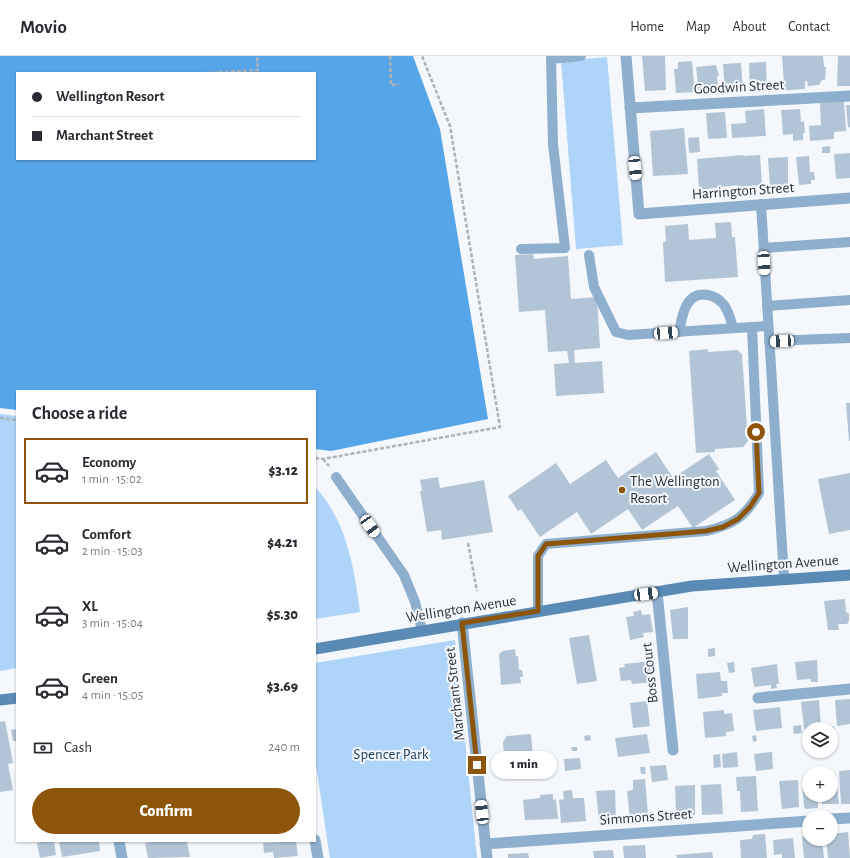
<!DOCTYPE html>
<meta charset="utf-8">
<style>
body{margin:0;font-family:"Alegreya Sans",sans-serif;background:#f7f7f7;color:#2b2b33;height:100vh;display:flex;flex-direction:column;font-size:15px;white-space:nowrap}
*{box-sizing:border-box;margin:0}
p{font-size:13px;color:#7c7c81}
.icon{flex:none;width:22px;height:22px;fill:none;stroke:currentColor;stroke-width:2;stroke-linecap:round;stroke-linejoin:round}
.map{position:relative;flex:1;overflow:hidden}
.details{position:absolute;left:16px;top:334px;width:300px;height:452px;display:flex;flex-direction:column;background:#fff;border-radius:0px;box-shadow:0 1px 3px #0004}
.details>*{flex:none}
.guide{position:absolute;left:16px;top:16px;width:300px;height:88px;border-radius:0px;box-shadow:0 1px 3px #0004;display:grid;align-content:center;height:88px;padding:0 16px;background:#fff}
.buttons{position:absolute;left:802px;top:666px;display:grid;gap:8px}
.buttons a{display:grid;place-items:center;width:36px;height:36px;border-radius:50%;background:#fff;box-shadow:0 1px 3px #0004;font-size:20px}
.end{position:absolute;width:18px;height:18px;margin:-9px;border:5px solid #8c5509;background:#fff;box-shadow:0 0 0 2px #fff}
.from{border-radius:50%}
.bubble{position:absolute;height:28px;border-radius:14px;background:#fff;box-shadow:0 1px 3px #0004;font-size:13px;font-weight:800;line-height:28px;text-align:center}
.car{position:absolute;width:12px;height:24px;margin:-12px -6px;border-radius:5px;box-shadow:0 0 3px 1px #0007;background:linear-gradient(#fff 24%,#345 0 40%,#fff 0 76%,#345 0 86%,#fff 0)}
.guide b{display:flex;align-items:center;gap:14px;height:38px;font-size:15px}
.guide b+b{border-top:1px solid #e1e1e2}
.guide i{width:10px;height:10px;background:#2b2b33}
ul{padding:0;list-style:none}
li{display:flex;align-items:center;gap:12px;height:66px;margin:0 8px 6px;padding:0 8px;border:2px solid transparent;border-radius:0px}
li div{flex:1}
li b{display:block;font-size:15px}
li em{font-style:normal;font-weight:800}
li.current{border-color:#8c5509}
li>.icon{width:36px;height:36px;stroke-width:1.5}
h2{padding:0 16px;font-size:18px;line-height:48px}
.pay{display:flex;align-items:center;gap:10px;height:44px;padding:0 16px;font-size:15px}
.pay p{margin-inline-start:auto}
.button{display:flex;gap:8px;margin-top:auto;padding:8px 16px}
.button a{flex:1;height:46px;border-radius:24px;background:#8c5509;color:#fff;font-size:16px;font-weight:800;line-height:46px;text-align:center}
header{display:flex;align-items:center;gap:24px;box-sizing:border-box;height:56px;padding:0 20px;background:#fff;border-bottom:1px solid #e1e1e2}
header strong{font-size:19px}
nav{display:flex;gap:22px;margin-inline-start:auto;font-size:14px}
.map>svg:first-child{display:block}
</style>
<header>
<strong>Movio</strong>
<nav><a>Home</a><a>Map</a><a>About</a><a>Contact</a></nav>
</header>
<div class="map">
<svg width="850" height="802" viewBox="0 0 850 802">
<rect width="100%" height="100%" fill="#f4f8fc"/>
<g fill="#aed5f9">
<path d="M607,1L623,189L576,193L561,5Z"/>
<path d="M0,358L17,360V612L0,615Z"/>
<path d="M315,431C347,465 354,512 360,556L315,563Z"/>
<path d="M455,584L477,802H330L315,703V607Z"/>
</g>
<path fill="#56a5e8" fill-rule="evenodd" d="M0,0H413L440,73L488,363L331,395L315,393V335H17V354L0,352ZM17,17H315V103H17Z"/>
<g fill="#b2c5d6">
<path d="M642,0H665L666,34L645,35Z"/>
<path d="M782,0H823L824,11H826L825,24H822L819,29L808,30L807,25H805V33L777,35L776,28L784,27Z"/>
<path d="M838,0H850V30H837Z"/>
<path d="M692,5L695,36L676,37L674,13H678V6Z"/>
<path d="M766,6L767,35L750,36L749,7Z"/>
<path d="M741,7L743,33L732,34L730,37H725L723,8Z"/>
<path d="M716,9L719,20H717L718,34H716V38L699,39L696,11Z"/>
<path d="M844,45L846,75L834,76V83L810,85L809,70L821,69L820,47Z"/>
<path d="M846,49H850V71L848,72Z"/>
<path d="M764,53L766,80L732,82L731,68L746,67L745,55Z"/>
<path d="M800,53L801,66L804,65L805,77H803V84L793,85V78L783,79L781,54Z"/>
<path d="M725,56L727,82L708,83L706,57Z"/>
<path d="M684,72L688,118L653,120L650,75Z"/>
<path d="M699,81L700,96L689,97L688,82Z"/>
<path d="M830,90V97H822V91Z"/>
<path d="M850,97V122L836,123L834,98Z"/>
<path d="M743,99L744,100L760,99L762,129L737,131V129L699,134L697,103Z"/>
<path d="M809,100L810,116H814L815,124H811V128L799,129L796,101Z"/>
<path d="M788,101V130L770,131L768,102Z"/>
<path d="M731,166L732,181H735L738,221L665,226L663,186L666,185L665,170L688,168L689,184L716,182L715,167Z"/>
<path d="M533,198L534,203L568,200L571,243L597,241L600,292L574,294L575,307L602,305L604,337L556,340L554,308L569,307L567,295L548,296L545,254L519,256L515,199Z"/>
<path d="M708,293V296L737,294L742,298L748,385L743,391L715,393V396L696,397L689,295Z"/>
<path d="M846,347H850V384L849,385Z"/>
<path d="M656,396L673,422L709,398L719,413L716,415L735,444L693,472L678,450L642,474L628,453L591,478L577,456L540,481L521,453L518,455L508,440L556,407L570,428L606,404L618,422Z"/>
<path d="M850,417V474L829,478L818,423Z"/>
<path d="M438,421L440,432L484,424L493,476L442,484L441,474L427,476L420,435H422L420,424Z"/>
<path d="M845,543L846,556L849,558V565L847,568H838L839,574H828L824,545Z"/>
<path d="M688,551V583H673L670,554Z"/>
<path d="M641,554L642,559L650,558L653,576L643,577L644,581L630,584L626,561L634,560L633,556Z"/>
<path d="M589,579L597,625L577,628L569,582Z"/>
<path d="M715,592V600L708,601V593Z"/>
<path d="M515,593L516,600H518L519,614H522L523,621H520L521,627L501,629L499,598L503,595Z"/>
<path d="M817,604L818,626H811V623L797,624L795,606Z"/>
<path d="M652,605L655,626L632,628L631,624L621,625L619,612L625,611L624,608Z"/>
<path d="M734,606L735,616L729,617L727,607Z"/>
<path d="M777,608L779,628H776L777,632L771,633V629L754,631L751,612Z"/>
<path d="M720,616L721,625H727L728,637H722V640L698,643L696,618Z"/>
<path d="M850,643V668L837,670L835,644Z"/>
<path d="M819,644L821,671L804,673L801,646Z"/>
<path d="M647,645L650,670L633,672L630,647Z"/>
<path d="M780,651L782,672L756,675L753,654Z"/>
<path d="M724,654V658L732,657L734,675L726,676V680L705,682L703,656Z"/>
<path d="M5,665L13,707L8,708L13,734L0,736V666Z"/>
<path d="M801,669L802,677L794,678L793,670Z"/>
<path d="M834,670L835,676H831V671Z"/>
<path d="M17,673V685H13L11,674Z"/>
<path d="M531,678L534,712L505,715L503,686L507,680Z"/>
<path d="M647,678L650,697L618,701L615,682Z"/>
<path d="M590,679L591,684L585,685L584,680Z"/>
<path d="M756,679L757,685L753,686L752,680Z"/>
<path d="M831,685H835L836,690H831Z"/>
<path d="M571,691H577V695H572Z"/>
<path d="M737,696L738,711L723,712L722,698Z"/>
<path d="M772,696L773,713L756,715L754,698Z"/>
<path d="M720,698L721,711L714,712L713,699Z"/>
<path d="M580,702L581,713L565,715L564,703Z"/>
<path d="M666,709L668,724L652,726L650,710Z"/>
<path d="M640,711H645L646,718H641Z"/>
<path d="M850,714V748H841L839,715Z"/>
<path d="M831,718H836L839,748H822V739H831Z"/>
<path d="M756,720L758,755L741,756L740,735H737L736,721Z"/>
<path d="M645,723L648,758H646V761L630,763L627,735L633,734V724Z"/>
<path d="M798,724L799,751L782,753L779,725Z"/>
<path d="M721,728L723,758L702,759L701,729Z"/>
<path d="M809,728V739H818V752L805,753L804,750L802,729Z"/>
<path d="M695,729V759H687V755L676,756L675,730Z"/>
<path d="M572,734L573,742H584L586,765L561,767L559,744L564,743L563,735Z"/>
<path d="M615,734L616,764L599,765L596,735Z"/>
<path d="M553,738V744L556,743L558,763L525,764L523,744L540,742V739Z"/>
<path d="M848,776L850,802H828L826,783H831V778Z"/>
<path d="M765,778L767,802H741L740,784L752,783L753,779Z"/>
<path d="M809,780V783H822L824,802H804L802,781Z"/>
<path d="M793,782L795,802H782V798L774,799L773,784Z"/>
<path d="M48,785H54L56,799L40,802L37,787Z"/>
<path d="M59,785H99L100,795L62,801Z"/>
<path d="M155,785H187L190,801L148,802L145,787Z"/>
<path d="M296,785L298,800L274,802L273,796L264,797L263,787Z"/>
<path d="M645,789L646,802H624L623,790Z"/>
<path d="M613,794L614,802H594L593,795Z"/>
<path d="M712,796L713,802H677L676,799Z"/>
<path d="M528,797L529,802H508V798Z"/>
</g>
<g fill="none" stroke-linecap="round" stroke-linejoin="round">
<g stroke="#aeb3b8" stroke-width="2.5" stroke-dasharray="4 2" stroke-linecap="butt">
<path d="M390,0L391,29L399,28"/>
<path d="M207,17L258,14L257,0"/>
<path d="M0,362L17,364"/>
<path d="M315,402L323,403L500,371L450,70L422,0"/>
<path d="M323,403L329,410"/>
<path d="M468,487L477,535"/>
</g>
<g stroke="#8eafcd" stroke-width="10">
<path d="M761,148L784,522"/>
<path d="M764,192L850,186"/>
<path d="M521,193L565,192L553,88L551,3L581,0"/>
<path d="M589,199L594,231L616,276L628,279L767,270"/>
<path d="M767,250L850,244"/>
<path d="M679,276C682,259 686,235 708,239C714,240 720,244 724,249C729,256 731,264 733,272"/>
<path d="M769,285L850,282"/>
<path d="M336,421L404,519L415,546L422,574"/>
<path d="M538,555V500L546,488L706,475C733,469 745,461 759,437L752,271"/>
</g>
<g stroke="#8eafcd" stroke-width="11">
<path d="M626,0L639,158L850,142"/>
<path d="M630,52L850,40"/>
<path d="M657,536L673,694"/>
<path d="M462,567L487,802"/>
<path d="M758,642L850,633"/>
<path d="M831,763L850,762"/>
<path d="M315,784L318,802"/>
<path d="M119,785L122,802"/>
<path d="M485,788L809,765"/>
</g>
<g stroke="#598bb6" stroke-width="11">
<path d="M315,593L692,530L850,519"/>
<path d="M0,644L17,642"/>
</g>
</g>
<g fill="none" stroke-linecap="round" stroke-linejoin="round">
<path stroke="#8c5509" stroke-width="5" d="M477,709L462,567L538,555V500L546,488L706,475L723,471L738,463L750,451L759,437L756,376"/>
</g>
<circle fill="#8c5509" stroke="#f4f8fc" stroke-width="1.5" cx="622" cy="434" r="4"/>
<g text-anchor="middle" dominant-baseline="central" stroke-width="4" stroke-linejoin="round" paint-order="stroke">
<g font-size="15" fill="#293037" stroke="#f4f8fc">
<text transform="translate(739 31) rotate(-3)">Goodwin Street</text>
<text transform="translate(743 135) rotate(-4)">Harrington Street</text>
<text transform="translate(783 508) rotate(-4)">Wellington Avenue</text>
<text transform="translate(461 553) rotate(-9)">Wellington Avenue</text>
<text transform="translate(650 617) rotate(-96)">Boss Court</text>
<text transform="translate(455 638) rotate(-96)">Marchant Street</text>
<text transform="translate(646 761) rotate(-4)">Simmons Street</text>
</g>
<g font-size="15" fill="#293037" stroke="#f4f8fc" text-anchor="start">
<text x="630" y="425">The Wellington<tspan x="630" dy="17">Resort</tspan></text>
</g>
<g font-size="15" fill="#1b3c58" stroke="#f4f8fc">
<text x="391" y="698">Spencer Park</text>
</g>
</g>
</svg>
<div class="buttons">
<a><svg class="icon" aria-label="layers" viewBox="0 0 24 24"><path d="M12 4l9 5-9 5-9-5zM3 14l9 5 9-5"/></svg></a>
<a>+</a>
<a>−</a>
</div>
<i class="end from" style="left:756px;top:376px"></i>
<i class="end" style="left:477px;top:709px"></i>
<div class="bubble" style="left:491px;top:695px;width:66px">1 min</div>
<i class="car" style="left:635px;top:112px;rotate:175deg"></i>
<i class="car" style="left:764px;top:207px;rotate:177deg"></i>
<i class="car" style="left:666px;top:277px;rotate:86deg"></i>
<i class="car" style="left:782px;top:285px;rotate:267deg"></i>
<i class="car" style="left:370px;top:470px;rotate:145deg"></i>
<i class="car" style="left:646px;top:538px;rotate:83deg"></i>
<i class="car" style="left:482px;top:756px;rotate:354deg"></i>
<div class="guide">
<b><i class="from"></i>Wellington Resort</b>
<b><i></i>Marchant Street</b>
</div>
<section class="details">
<h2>Choose a ride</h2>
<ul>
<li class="current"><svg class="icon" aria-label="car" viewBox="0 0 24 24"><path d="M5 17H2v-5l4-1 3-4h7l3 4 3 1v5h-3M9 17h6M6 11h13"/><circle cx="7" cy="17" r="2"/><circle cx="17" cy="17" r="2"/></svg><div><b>Economy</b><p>1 min · 15:02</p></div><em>$3.12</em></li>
<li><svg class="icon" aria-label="car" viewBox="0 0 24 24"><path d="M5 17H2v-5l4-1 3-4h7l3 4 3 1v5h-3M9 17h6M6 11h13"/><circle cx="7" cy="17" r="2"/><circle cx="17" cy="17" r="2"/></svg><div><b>Comfort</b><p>2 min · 15:03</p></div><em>$4.21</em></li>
<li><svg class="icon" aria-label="car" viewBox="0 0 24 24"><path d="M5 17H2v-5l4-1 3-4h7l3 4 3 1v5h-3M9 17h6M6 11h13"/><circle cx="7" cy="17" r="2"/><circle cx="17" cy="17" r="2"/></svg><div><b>XL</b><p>3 min · 15:04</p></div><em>$5.30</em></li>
<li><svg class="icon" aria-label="car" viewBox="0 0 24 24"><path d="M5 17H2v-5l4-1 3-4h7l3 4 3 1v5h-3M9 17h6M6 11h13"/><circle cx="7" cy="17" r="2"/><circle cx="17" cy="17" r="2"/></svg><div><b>Green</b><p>4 min · 15:05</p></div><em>$3.69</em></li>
</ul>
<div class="pay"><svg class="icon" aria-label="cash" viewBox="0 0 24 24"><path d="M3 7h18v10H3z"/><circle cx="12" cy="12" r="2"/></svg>Cash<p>240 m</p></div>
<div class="button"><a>Confirm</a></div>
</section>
</div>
